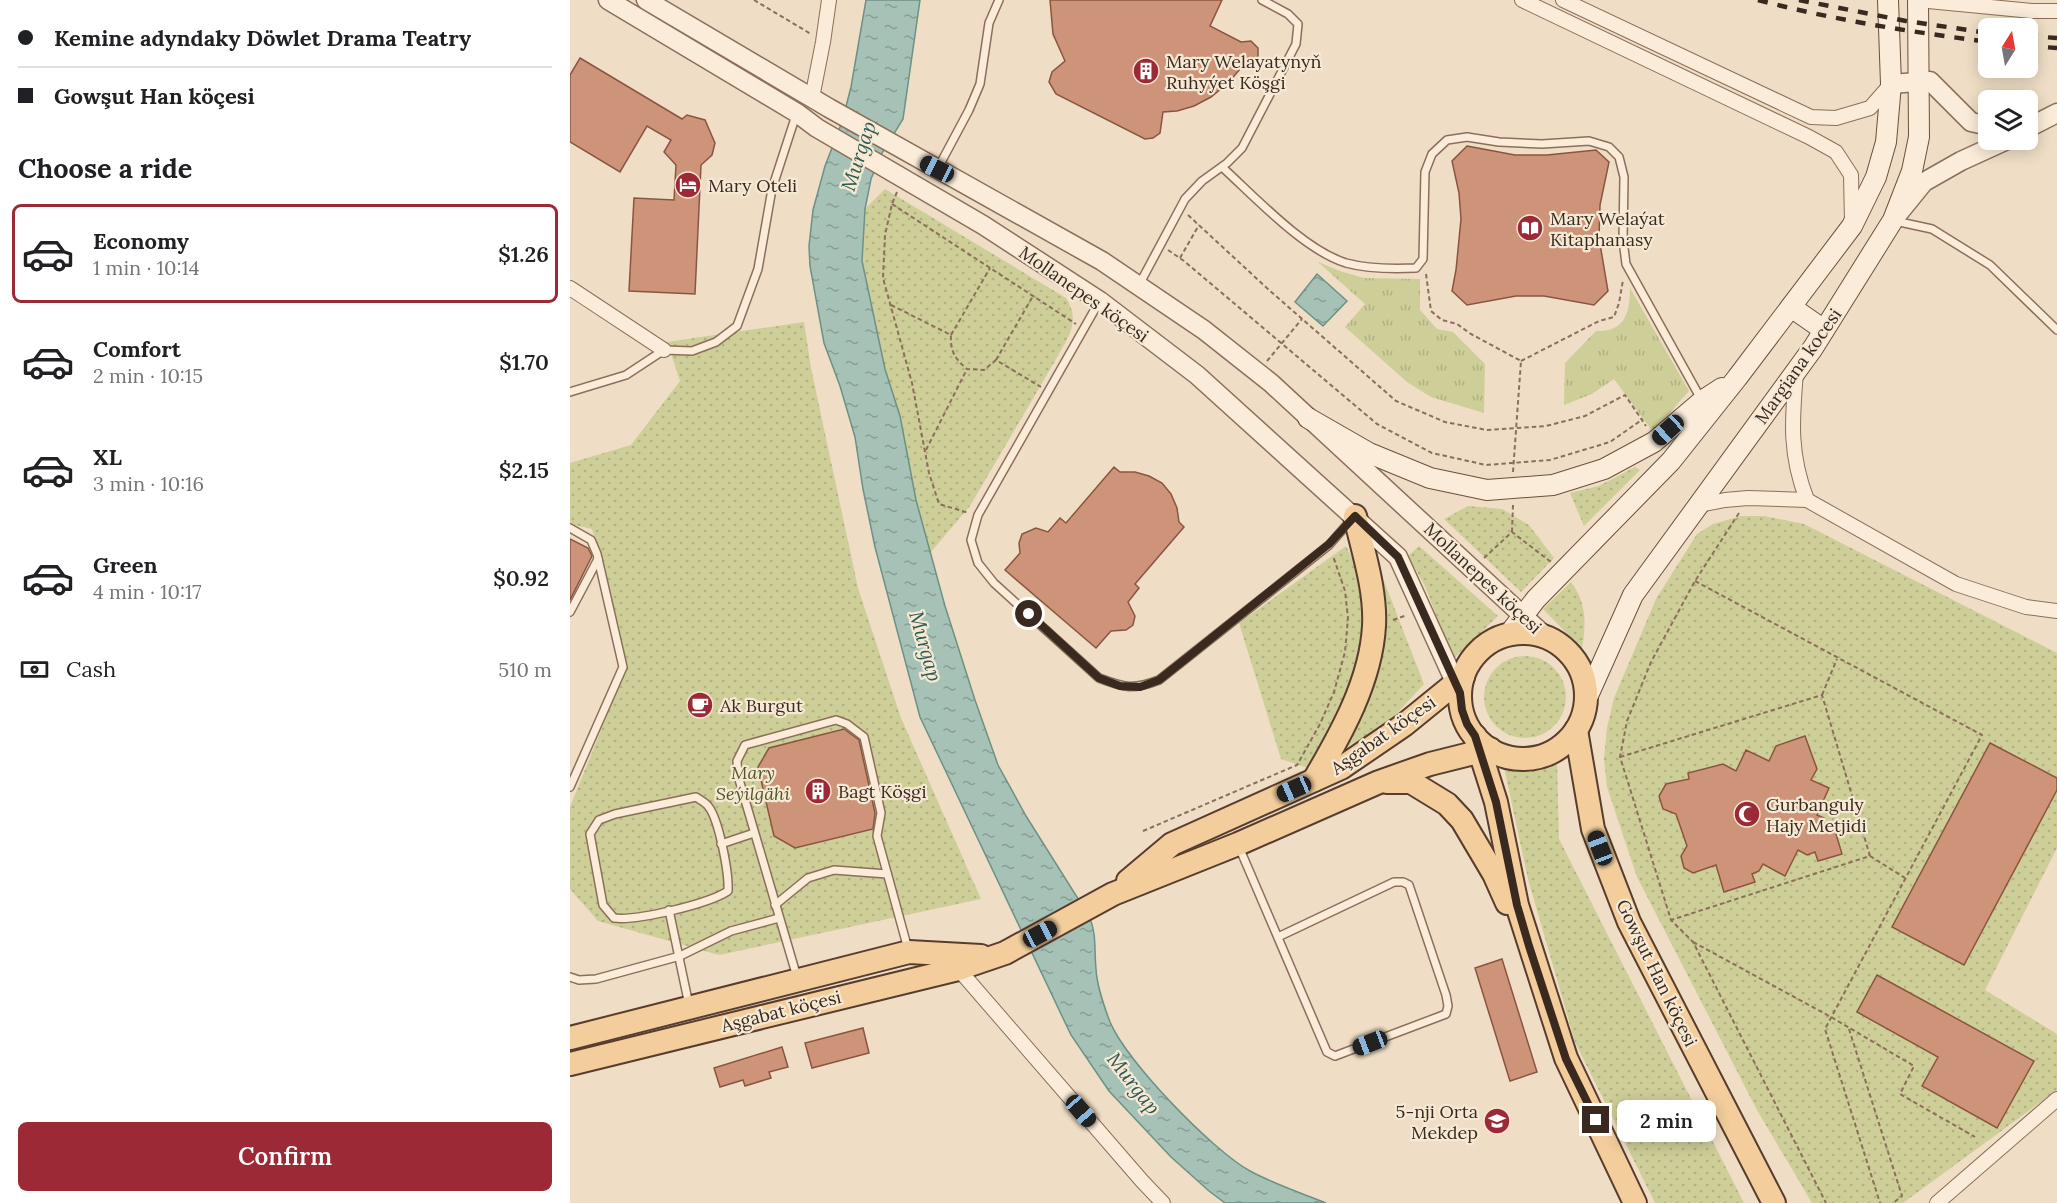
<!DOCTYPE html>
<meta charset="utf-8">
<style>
body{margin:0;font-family:Lora,serif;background:#f2f2f2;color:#202124;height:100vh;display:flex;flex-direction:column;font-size:22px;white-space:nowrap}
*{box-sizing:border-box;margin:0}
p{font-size:20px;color:#757577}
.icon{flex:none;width:33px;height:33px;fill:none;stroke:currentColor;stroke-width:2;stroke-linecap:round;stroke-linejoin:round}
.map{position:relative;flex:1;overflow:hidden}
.sheet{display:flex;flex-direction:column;background:#fff;width:570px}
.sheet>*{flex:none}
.guide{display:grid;align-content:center;height:132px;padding:0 18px;background:#fff}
.needle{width:39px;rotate:11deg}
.controls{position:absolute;left:1408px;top:18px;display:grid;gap:12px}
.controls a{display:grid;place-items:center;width:60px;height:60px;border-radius:9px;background:#fff;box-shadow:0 3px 15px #0003;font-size:30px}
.end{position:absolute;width:27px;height:27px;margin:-14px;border:8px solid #3a291f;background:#fff;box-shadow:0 0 0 3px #fff}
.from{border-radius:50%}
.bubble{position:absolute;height:42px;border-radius:9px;background:#fff;box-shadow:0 3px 15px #0003;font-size:20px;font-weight:600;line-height:42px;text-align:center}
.car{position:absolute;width:18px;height:36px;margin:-18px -9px;border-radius:8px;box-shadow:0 0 4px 2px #0007;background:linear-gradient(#222 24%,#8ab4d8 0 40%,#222 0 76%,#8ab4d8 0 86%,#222 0)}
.guide b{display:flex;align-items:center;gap:21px;height:57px;font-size:22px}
.guide b+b{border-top:2px solid #e0e0e0}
.guide i{width:15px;height:15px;background:#202124}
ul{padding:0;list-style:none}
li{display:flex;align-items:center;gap:18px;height:99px;margin:0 12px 9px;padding:0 6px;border:3px solid transparent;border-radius:9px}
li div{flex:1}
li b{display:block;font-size:22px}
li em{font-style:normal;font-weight:600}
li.current{border-color:#9b2936}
li>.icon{width:54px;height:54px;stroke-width:1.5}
h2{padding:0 18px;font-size:27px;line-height:72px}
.pay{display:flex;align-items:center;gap:15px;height:66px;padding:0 18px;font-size:22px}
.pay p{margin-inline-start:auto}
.button{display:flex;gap:12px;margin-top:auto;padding:12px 18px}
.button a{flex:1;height:69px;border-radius:9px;background:#9b2936;color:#fff;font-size:24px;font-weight:600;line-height:69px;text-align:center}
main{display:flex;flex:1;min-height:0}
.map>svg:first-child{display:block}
</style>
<main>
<section class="sheet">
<div class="guide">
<b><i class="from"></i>Kemine adyndaky Döwlet Drama Teatry</b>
<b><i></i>Gowşut Han köçesi</b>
</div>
<h2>Choose a ride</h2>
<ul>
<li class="current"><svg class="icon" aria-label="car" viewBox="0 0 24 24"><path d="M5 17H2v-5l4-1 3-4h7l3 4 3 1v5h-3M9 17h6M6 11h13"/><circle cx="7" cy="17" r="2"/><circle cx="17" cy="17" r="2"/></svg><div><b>Economy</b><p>1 min · 10:14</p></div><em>$1.26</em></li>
<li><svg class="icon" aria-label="car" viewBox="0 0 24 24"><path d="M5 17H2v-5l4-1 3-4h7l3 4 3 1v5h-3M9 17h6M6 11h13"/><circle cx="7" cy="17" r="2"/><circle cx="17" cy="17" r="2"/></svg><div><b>Comfort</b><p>2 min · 10:15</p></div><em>$1.70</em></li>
<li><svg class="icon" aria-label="car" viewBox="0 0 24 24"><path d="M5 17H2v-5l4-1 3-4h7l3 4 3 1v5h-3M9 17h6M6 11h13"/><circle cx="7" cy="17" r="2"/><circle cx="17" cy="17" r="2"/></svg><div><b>XL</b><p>3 min · 10:16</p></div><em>$2.15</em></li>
<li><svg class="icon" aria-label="car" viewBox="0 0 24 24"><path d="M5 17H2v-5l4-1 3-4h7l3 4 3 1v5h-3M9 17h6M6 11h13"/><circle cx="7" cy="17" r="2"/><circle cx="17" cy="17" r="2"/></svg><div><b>Green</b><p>4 min · 10:17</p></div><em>$0.92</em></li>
</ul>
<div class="pay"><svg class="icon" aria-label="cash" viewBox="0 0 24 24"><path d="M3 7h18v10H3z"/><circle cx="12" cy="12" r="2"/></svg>Cash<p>510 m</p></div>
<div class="button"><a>Confirm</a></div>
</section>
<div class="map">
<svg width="1487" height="1203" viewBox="0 0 1487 1203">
<defs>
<pattern id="grass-tufts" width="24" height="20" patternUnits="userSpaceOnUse" patternTransform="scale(1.5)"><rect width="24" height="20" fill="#cdce98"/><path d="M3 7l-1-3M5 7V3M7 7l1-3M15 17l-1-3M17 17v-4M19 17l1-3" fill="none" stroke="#b1b183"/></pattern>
<pattern id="park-dots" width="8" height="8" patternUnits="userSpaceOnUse" patternTransform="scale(1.5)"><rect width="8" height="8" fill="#cdce98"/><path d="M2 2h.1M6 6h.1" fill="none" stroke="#b1b183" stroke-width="1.8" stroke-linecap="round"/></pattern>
<pattern id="water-ripples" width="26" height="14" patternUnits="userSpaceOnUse" patternTransform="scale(1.5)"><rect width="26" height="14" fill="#a6c2b7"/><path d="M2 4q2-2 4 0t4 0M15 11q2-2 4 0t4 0" fill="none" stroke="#889e94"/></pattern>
</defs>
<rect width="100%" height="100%" fill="#efdec5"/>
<g fill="url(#grass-tufts)">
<path d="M748,262L770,271L794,278L850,279V310L867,329L883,332L915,364L914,413L861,397L837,382L775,327L795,304Z"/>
<path d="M1060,288L1119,391L1083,432L1044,379L1022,394L994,405L995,363L1026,331C1055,332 1060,313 1060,288Z"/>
</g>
<g fill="url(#park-dots)">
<path d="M315,189L496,298C510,320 500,334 489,354L400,506L360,553L346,500L330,416L315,369L292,261L295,209Z"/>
<path d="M234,322L241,368L288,588L331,718L411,899L149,955L28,921L0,889V807L56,668L22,529L0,524V463L61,445L110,381L97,342Z"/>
<path d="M1065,467L1070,470L1014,526L1000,493L1029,486Z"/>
<path d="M898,506L932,509L959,525L984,558L951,592L874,519Z"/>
<path d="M1171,516H1194L1234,524L1487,653V848L1415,990L1487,1034V1090L1333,1203H1242L1187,1110L1067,877L1037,787L1034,759L1037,728L1044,698L1086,599L1127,534L1143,524Z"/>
<path d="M776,546L790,574L794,614L793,662L773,716L738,768L711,759L669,623Z"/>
<path d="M849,546L928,616L883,659L855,586L838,556Z"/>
<path d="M800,566L812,576L854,684L817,724L771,750L797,705L804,677Z"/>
<path d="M1001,582C1017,604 1016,623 1012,649L973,609Z"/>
<circle cx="955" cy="697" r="41"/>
<path d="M987,759L989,839L1174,1203H1085L1005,1042L958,879L934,767L968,769Z"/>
</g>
<g fill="url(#water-ripples)" stroke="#6d9184" stroke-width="1.5">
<path d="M296,0H350L333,119L312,153L301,179L295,209L292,261L315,369L330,416L346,500L375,606L405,700L428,765L456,816L519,916C527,934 524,950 526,969C527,987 534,1006 540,1022C557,1062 642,1150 680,1171C704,1184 731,1193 756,1203H655L639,1191L601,1157L539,1091L501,1035L350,717L305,547L293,489L285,437L270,386L254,343L240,266L239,246L243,210L255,166L272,122L281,87Z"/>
<path d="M747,274L777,301L753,326L725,302Z"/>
</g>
<g fill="#ce947a" stroke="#8a5540" stroke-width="1.5">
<path d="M480,0H652L640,26L671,42L681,41L688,48V56L680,68L670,69L659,82L641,97L624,106L607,111L593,112L590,133L583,138L575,139L486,94L479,82L482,72L495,61L483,34Z"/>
<path d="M10,58L112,119L117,115L135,120L145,143L142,155L131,165L125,294L59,291L64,198L104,200L106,165L94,152L101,140L77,126L50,172L0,142V75Z"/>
<path d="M897,146L945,155H977L1026,150L1039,162L1030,205L1029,238L1038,291L1024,305L974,296H946L897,305L882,291L886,270L891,219L889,193L882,161Z"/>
<path d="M544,467L550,472H565L579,476L592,483L601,494L607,508L609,522L614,527L565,584L569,588L558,602L565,616L563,625L556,630L541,631L526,648L435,570L450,553L449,543L452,534L466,528L478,532L490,518L496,523Z"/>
<path d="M0,539L18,548L22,556L0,600Z"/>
<path d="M274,729L289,740L305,813L303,829L225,848L204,836L188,767L199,748Z"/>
<path d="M1235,736L1247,769L1241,780L1259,788L1247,815L1254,818V826L1263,824L1272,854L1248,861L1245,852L1237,855L1228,850L1215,876L1193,864L1189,871L1182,874L1185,882L1154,892L1146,865L1123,873L1114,868L1111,856L1117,846L1106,814L1093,809L1089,796L1096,784L1119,779L1118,773L1153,764L1166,771L1176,750L1199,761L1206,746Z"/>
<path d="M1420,743L1487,778V790L1394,965L1322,927Z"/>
<path d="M932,959L967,1072L940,1081L905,968Z"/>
<path d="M1307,975L1464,1061L1427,1128L1352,1086L1368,1057L1287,1012Z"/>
<path d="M293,1028L299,1053L242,1068L235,1043Z"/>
<path d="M212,1047L218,1067L199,1072L201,1078L175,1086L173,1080L150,1087L144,1068Z"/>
</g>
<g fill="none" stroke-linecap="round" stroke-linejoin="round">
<defs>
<g id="service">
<path d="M652,167C685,197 734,250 776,263C798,269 823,269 846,268L853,259L855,172L862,154L877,140L897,137L929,142L972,144L1019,141L1039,147L1049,157L1054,177L1053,240L1056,264L1131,399"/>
<path d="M368,168L399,110L410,84L419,23L429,0"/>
<path d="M1325,221L1362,229L1420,265L1487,330"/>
<path d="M569,285L615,199L632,181L657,163L672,148L726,44L728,24L718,14L692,0"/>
<path d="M529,302L408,515L401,540L408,563L424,583L529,678C555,688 563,690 589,680L759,545L781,520"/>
<path d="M0,392L56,375L94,350L122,351L146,342L167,326L188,269L202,189L226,115"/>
<path d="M0,528L21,540L27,554L53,667L0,787"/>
<path d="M0,612L28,559"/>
<path d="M126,797C130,800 135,802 138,806C149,819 159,873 158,891C138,904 67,921 44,918L33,905L20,834L29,820L45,814Z"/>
<path d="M151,844L184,833"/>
<path d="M669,847L757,1052L765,1056L876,1014L878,1006L876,995L839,885L833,882H824L708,937"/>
<path d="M205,905L238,878L264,870L317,874"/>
<path d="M99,910L119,1005"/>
<path d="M0,977L9,980L26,979L110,956L161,931L209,918"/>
<path d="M227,977L168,776L167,761L175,745L266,720L277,724L294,737L311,813L307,836L338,949"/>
</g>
<g id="minor">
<path d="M952,0L1239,137L1266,152L1281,175L1282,222"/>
<path d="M993,0L1241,117L1266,118L1300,108L1321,84"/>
<path d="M1348,0L1462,11H1487"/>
<path d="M242,98L253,42L259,0"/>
<path d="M0,288L94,350"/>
<path d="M1226,372C1222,420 1219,454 1237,500"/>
<path d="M1129,505L1155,500L1178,498L1237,500L1386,584L1456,607L1487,611"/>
<path d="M384,964L572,1181L593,1203"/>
<path d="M1367,1203L1487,1099"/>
</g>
<g id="tertiary">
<path d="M38,0L227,113L247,128L413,225L530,301L627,375L828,557L890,693"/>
<path d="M76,0L259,108L532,261L634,330L701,383L976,637"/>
<path d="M1321,84L1360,81L1401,122L1419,126"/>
<path d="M1458,128L1487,113"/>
<path d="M1328,214L1354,182L1391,161L1437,140"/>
</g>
<g id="secondary">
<path d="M1221,307L1254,330"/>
<path d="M738,418L799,453L860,478L917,490L983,485L1034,469L1084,442L1132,401L1152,388"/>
<path d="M939,634L966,599L1101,461L1167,378L1282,226L1306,177L1316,142L1321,84L1318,0"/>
<path d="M1016,700L1063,595L1243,348L1323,220L1342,171L1349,137L1348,0"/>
</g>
<g id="primary">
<circle cx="953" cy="696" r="63"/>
<path d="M1006,730L1023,829L1059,922L1204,1203"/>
<path d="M905,736L926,802L947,905L996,1058L1065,1203"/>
<path d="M744,780C771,734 801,681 804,626C806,590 793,551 785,516"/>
<path d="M817,782H841L877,804L892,820L924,874L937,903"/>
<path d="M558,881L602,844L771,768L834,725L893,677"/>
<path d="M0,1038L339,952L411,956"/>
<path d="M0,1064L388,969L435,953L543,894L668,844L809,782L860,764L920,749"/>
</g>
</defs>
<use href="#service" stroke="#8b6f5a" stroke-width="10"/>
<use href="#minor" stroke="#8b6f5a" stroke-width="16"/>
<use href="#tertiary" stroke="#8b6f5a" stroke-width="21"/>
<use href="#secondary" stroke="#6c503d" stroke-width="22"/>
<use href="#primary" stroke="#583d2e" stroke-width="26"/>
<g stroke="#8b6f5a" stroke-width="2" stroke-dasharray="4.5 3" stroke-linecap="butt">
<path d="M184,0L241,34"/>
<path d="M327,192L322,204L315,235L313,278L342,383L359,473L369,504L399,513"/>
<path d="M322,204L506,324"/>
<path d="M618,215L699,290L826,401L875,422L917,430L976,426L1015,416L1055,395L1076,426"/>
<path d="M598,250L614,261L807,424L862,453L916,465L980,460L1040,442L1073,419"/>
<path d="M610,258L629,225"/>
<path d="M856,274L861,311L872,320L887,324L901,334L951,361"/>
<path d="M321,305L381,335C380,351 385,359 397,369L414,370L426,360L471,387"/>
<path d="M381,335L420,268"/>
<path d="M426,360L463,296"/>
<path d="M697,361L732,319"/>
<path d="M951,361L1029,321L1044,317L1049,303L1053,280"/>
<path d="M356,450L397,369"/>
<path d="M943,472L951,361"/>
<path d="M1169,513L1125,581L1081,662L1057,721L1050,757L1101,920L1123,942L1256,1203"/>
<path d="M942,532L943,505"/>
<path d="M914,558L942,532L981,562"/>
<path d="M1125,581L1412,735L1255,1029L1310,1203"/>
<path d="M823,620L837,615"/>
<path d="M1252,695L1267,659"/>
<path d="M1050,757L1252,695L1300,856L1101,920"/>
<path d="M573,831L727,765L750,724L764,692L775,652L778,618L775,591L763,556"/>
<path d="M1300,856L1335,878"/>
<path d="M1123,942L1261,1017L1344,1066L1330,1094L1405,1137"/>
<path d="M1279,1029L1332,1196L1323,1203"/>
</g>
<use href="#service" stroke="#faecd8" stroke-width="7"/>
<use href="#minor" stroke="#faecd8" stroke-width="14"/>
<use href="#tertiary" stroke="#faecd8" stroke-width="18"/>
<use href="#secondary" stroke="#faecd8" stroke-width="20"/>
<use href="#primary" stroke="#f3ce9c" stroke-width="22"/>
<g stroke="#3a291f" stroke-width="4.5" stroke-dasharray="10 10" stroke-linecap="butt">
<path d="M1188,0C1264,20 1341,32 1419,42"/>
<path d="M1229,0L1336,21L1419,33"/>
<path d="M1458,36L1487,38"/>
<path d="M1458,46L1487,48"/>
</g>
</g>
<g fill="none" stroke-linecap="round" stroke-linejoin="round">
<path stroke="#3a291f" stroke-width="8" d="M459,614L529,678L550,686L570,687L589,680L618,657L759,544L785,516L828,557L890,693L892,710L897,724L905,736L926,802L947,905L959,946L996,1059L1026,1120"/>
</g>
<defs>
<symbol id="building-disc" viewBox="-11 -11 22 22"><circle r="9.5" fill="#9b2936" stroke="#f6e9d4"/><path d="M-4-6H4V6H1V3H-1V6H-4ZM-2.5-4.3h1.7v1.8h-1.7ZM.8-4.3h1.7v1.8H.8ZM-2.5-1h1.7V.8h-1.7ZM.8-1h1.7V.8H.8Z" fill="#fff"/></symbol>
<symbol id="hotel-disc" viewBox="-11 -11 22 22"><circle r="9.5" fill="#9b2936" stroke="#f6e9d4"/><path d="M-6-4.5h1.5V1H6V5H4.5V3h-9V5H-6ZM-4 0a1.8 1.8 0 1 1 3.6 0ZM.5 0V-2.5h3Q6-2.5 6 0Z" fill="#fff"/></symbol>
<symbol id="library-disc" viewBox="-11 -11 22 22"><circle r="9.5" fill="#9b2936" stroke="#f6e9d4"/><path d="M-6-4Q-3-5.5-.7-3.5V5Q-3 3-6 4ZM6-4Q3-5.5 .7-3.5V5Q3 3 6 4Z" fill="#fff"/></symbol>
<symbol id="cafe-disc" viewBox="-11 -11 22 22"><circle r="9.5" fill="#9b2936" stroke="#f6e9d4"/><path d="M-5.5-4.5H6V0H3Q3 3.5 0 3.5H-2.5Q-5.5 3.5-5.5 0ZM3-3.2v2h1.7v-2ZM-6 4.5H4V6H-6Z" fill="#fff"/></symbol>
<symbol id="mosque-disc" viewBox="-11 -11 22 22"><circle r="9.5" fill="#9b2936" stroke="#f6e9d4"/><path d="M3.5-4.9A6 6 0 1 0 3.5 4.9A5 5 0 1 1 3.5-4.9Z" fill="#fff"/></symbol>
<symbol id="school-disc" viewBox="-11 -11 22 22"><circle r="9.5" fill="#9b2936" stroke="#f6e9d4"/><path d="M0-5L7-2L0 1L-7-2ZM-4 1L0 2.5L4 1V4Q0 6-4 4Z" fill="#fff"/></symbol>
</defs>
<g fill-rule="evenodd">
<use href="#building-disc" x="561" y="56" width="30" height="30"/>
<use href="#hotel-disc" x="103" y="170" width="30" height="30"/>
<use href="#library-disc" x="945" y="213" width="30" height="30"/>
<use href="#cafe-disc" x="115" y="690" width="30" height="30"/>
<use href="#building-disc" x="233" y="776" width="30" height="30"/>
<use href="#mosque-disc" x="1162" y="799" width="30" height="30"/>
<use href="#school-disc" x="912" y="1106" width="30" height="30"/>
</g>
<g text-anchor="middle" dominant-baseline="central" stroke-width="4.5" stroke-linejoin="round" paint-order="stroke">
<g font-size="18" fill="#3a291f" stroke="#f6e9d4" text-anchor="start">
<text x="596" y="61">Mary Welayatynyň<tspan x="596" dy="21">Ruhyýet Köşgi</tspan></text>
<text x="138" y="185">Mary Oteli</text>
<text x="980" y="218">Mary Welaýat<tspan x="980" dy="21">Kitaphanasy</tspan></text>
<text x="150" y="705">Ak Burgut</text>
<text x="268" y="791">Bagt Köşgi</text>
<text x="1196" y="804">Gurbanguly<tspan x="1196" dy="21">Hajy Metjidi</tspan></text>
<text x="908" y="1111" text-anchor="end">5-nji Orta<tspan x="908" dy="21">Mekdep</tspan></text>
</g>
<g font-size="18" fill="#3a291f" stroke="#f6e9d4">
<text transform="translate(514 294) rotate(35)">Mollanepes köçesi</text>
<text transform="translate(1228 366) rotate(-55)">Margiana kocesi</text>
<text transform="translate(913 578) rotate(43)">Mollanepes köçesi</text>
<text transform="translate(813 735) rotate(-35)">Aşgabat köçesi</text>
<text transform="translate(1087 973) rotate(64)">Gowşut Han köçesi</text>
<text transform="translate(211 1011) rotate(-14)">Aşgabat köçesi</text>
</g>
<g font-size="18" font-style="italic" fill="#505725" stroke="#f6e9d4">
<text x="183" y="772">Mary<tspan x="183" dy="21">Seýilgähi</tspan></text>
</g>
<g font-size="20" font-style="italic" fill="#2e5a53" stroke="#f6e9d4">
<text transform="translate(288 156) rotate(-72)">Murgap</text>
<text transform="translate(356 646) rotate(74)">Murgap</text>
<text transform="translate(564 1083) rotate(52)">Murgap</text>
</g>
</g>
</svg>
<div class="controls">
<a><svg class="needle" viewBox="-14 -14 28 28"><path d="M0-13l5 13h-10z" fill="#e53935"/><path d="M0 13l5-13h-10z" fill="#757577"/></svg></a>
<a><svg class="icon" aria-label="layers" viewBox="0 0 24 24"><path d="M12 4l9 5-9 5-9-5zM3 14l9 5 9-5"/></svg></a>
</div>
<i class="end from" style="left:459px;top:614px"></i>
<i class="end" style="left:1026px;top:1120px"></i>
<div class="bubble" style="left:1047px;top:1100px;width:99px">2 min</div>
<i class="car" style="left:367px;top:169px;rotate:297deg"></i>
<i class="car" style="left:1098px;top:430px;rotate:228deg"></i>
<i class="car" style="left:724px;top:789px;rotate:246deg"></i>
<i class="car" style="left:1030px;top:848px;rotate:339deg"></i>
<i class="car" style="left:470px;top:934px;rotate:62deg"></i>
<i class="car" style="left:800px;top:1043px;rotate:249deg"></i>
<i class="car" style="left:511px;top:1111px;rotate:139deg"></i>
</div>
</main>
